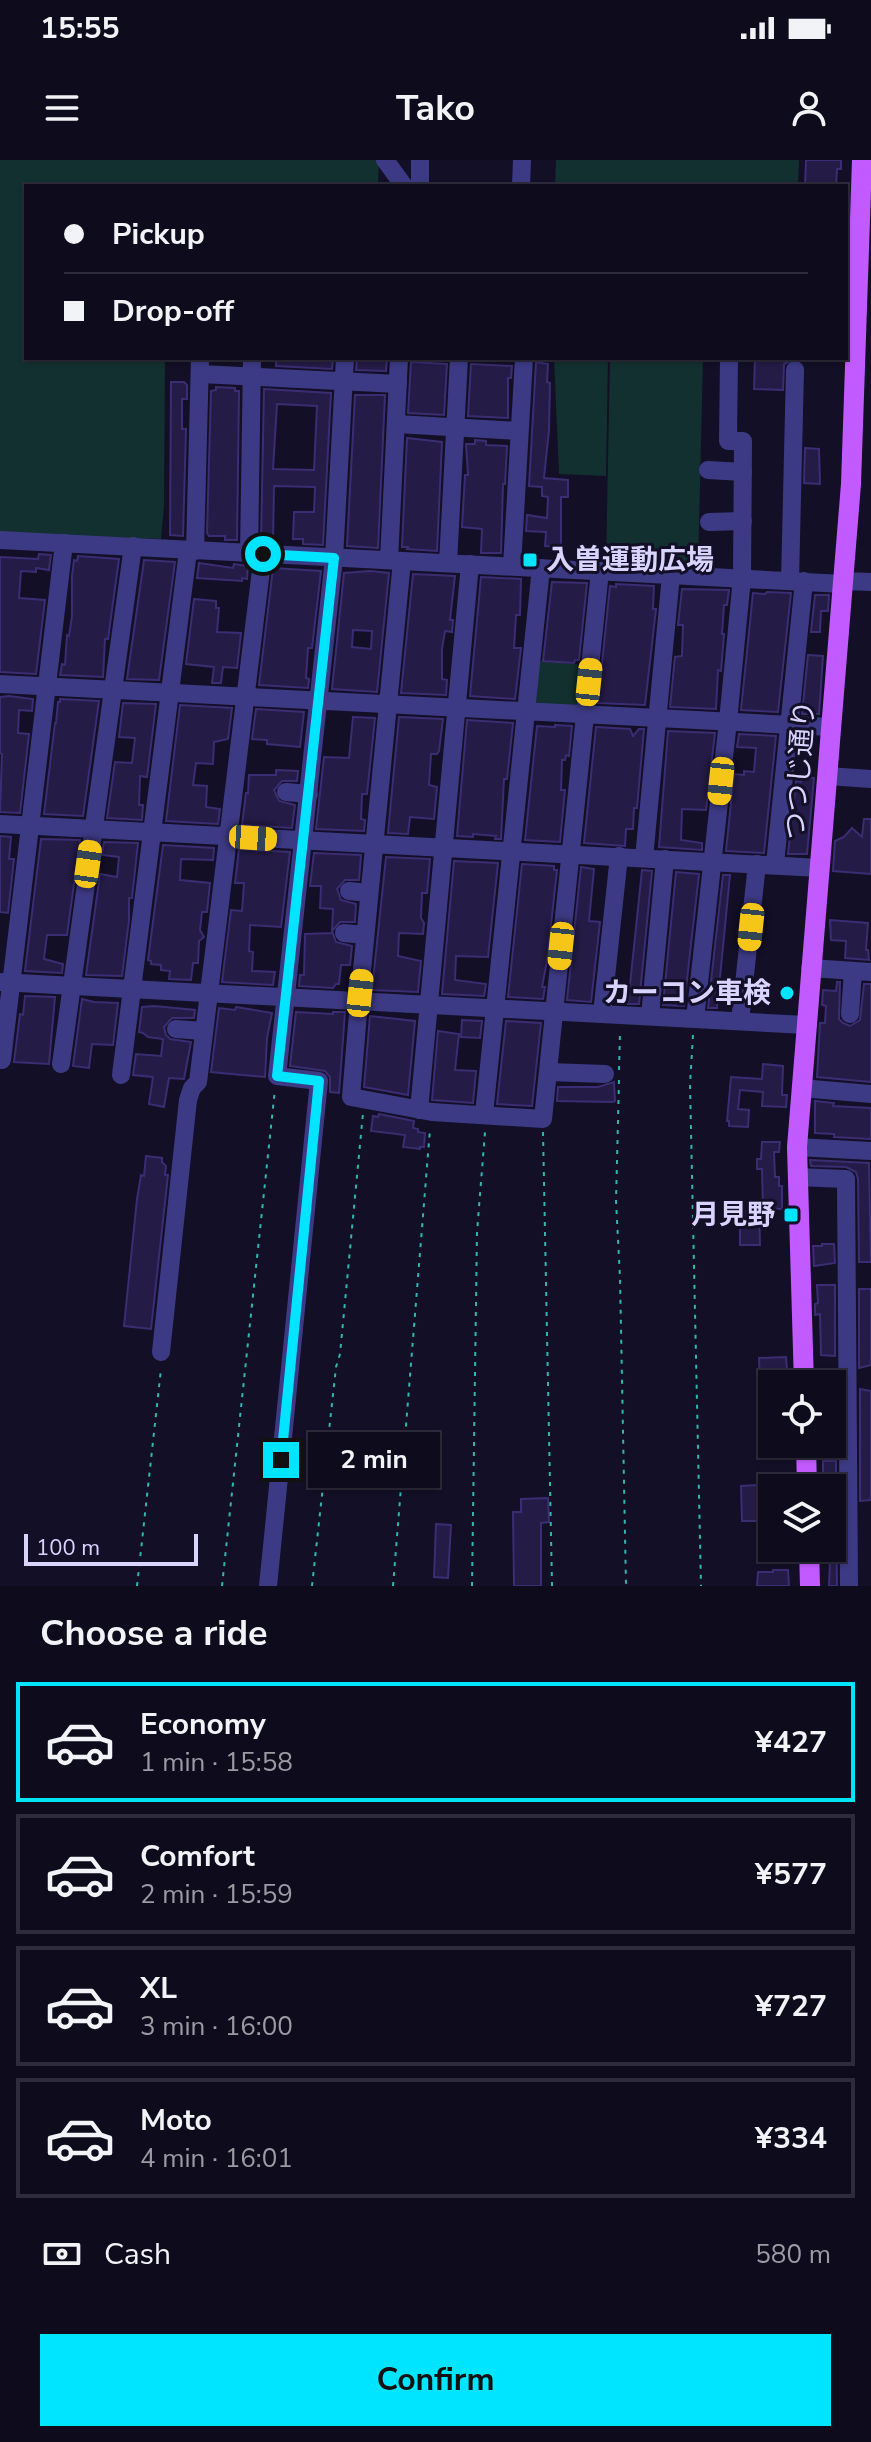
<!DOCTYPE html>
<meta charset="utf-8">
<style>
body{margin:0;font-family:"Nunito Sans","Noto Sans JP",sans-serif;background:#171425;color:#f1f3f6;height:100vh;display:flex;flex-direction:column;font-size:30px;white-space:nowrap}
*{box-sizing:border-box;margin:0}
p{font-size:26px;color:#9b9ba3}
.icon{flex:none;width:44px;height:44px;fill:none;stroke:currentColor;stroke-width:2;stroke-linecap:round;stroke-linejoin:round}
.map{position:relative;height:1426px;overflow:hidden}
.drawer{display:flex;flex-direction:column;background:#0e0b1c;flex:1}
.drawer>*{flex:none}
.hud{position:absolute;left:24px;top:24px;width:824px;height:176px;border-radius:0px;box-shadow:0 2px 6px #0004,0 0 0 2px #2e2b3b;display:grid;align-content:center;height:176px;padding:0 40px;background:#0e0b1c}
.tools{position:absolute;left:758px;top:1210px;display:grid;gap:16px}
.tools a{display:grid;place-items:center;width:88px;height:88px;border-radius:0px;background:#0e0b1c;box-shadow:0 2px 6px #0004,0 0 0 2px #2e2b3b;font-size:40px}
.scale{position:absolute;left:24px;bottom:20px;width:174px;box-sizing:border-box;padding-left:8px;border:4px solid #d9d4ff;border-top:0;font-size:22px;line-height:28px;white-space:nowrap;color:#d9d4ff;-webkit-text-stroke:6px #130f26;paint-order:stroke}
.end{position:absolute;width:36px;height:36px;margin:-18px;border:10px solid #00e5ff;background:#111;box-shadow:0 0 0 4px #111}
.from{border-radius:50%}
.bubble{position:absolute;height:56px;border-radius:0px;background:#0e0b1c;box-shadow:0 2px 6px #0004,0 0 0 2px #2e2b3b;font-size:26px;font-weight:700;line-height:56px;text-align:center}
.car{position:absolute;width:24px;height:48px;margin:-24px -12px;border-radius:10px;box-shadow:0 0 6px 2px #0007;background:linear-gradient(#f5c518 24%,#345 0 40%,#f5c518 0 76%,#345 0 86%,#f5c518 0)}
.hud b{display:flex;align-items:center;gap:28px;height:76px;font-size:30px}
.hud b+b{border-top:2px solid #2e2b3b}
.hud i{width:20px;height:20px;background:#f1f3f6}
ul{padding:0;list-style:none}
li{display:flex;align-items:center;gap:24px;height:120px;margin:0 16px 12px;padding:0 24px;border:4px solid #2e2b3b;border-radius:0px}
li div{flex:1}
li b{display:block;font-size:30px}
li em{font-style:normal;font-weight:700}
li.current{border-color:#00e5ff}
li>.icon{width:72px;height:72px;stroke-width:1.5}
h2{padding:0 40px;font-size:36px;line-height:96px}
.pay{display:flex;align-items:center;gap:20px;height:88px;padding:0 40px;font-size:30px}
.pay p{margin-inline-start:auto}
.cta{display:flex;gap:16px;margin-top:auto;padding:16px 40px}
.cta a{flex:1;height:92px;border-radius:0px;background:#00e5ff;color:#111;font-size:32px;font-weight:700;line-height:92px;text-align:center}
.status{display:flex;justify-content:space-between;align-items:center;height:56px;padding:0 40px;background:#0e0b1c;direction:ltr}
.status svg{height:22px;fill:currentColor}
header{display:flex;justify-content:space-between;align-items:center;height:104px;padding:0 40px;background:#0e0b1c;font-size:36px;font-weight:700}
.map>svg:first-child{display:block}
</style>
<div class="status"><b>15:55</b><svg viewBox="0 0 49 12"><path d="M0 12V9h3v3zM5 12V6h3v6zM10 12V3h3v9zM15 12V0h3v12zM26 1h20v11H26zM47 4h2v5h-2z"/></svg></div>
<header><svg class="icon" aria-label="menu" viewBox="0 0 24 24"><path d="M4 6h16M4 12h16M4 18h16"/></svg>Tako<svg class="icon" aria-label="person" viewBox="0 0 24 24"><circle cx="12" cy="8" r="4"/><path d="M4 21q1-7 8-7t8 7"/></svg></header>
<div class="map">
<svg width="871" height="1426" viewBox="0 0 871 1426">
<rect width="100%" height="100%" fill="#130f26"/>
<g fill="#12302f">
<path d="M0,0H379L378,26H26V198H165L164,346L161,379L0,373Z"/>
<path d="M556,0H799L798,26H555Z"/>
<path d="M554,198H608L606,316L559,314Z"/>
<path d="M610,198H703L698,408L606,404Z"/>
<path d="M536,501L586,505L581,546H533Z"/>
</g>
<g fill="#241b47" stroke="#3b2d73" stroke-width="2" fill-rule="evenodd">
<path d="M806,0H841V9H837L836,26H805Z"/>
<path d="M276,198H333L332,209L276,206Z"/>
<path d="M357,198H387L386,211L356,210Z"/>
<path d="M755,198H795L784,204L783,230L754,229Z"/>
<path d="M411,202L447,204L444,255L408,253Z"/>
<path d="M536,202L548,204L547,222L550,223L549,270L544,318L568,320V337H561V387L545,386L546,372L526,371L527,355L547,358L548,337L542,336V327L529,326Z"/>
<path d="M471,204L512,206L511,218H508V258L468,256Z"/>
<path d="M171,222H184L187,225V239H182V269H186L183,376L170,375Z"/>
<path d="M216,227L235,228V231H239L237,380H225V376H209L207,373L211,231L216,230Z"/>
<path d="M264,229L331,233L323,385L303,384V379H293L294,352H314L315,327L274,326L273,382H261ZM277,244L317,246L314,310L273,309Z"/>
<path d="M355,235H385L378,388L347,386Z"/>
<path d="M407,278L442,282L437,391L407,389L408,387H402Z"/>
<path d="M475,280L486,281V285L507,286L505,324H503L501,393H481L482,369L462,367L465,315H468L466,284H475Z"/>
<path d="M805,288L819,289L820,324L804,323Z"/>
<path d="M39,394L51,395L49,410L36,408V412L21,411L19,438L45,440L36,514L0,512V397L38,399Z"/>
<path d="M78,396L119,399L108,479H105L103,517L60,515L62,504L65,505L67,475L69,476L72,456V416L74,400L77,401Z"/>
<path d="M144,400L175,402L159,520L127,519Z"/>
<path d="M199,403L233,408L234,404L248,406L247,419L242,418V421L197,418Z"/>
<path d="M273,408L321,411L312,488H308L306,518L309,519L308,528L259,525Z"/>
<path d="M370,411L389,413L377,532L332,529L344,413ZM353,470L372,471L371,489L352,487Z"/>
<path d="M413,414L455,416L450,460H453L452,472L445,471L442,489V519L447,520L446,535L401,533Z"/>
<path d="M481,417L521,419L520,455H516L514,488H521L515,539L470,536Z"/>
<path d="M552,422L587,423L579,500H575L574,503L543,501Z"/>
<path d="M616,424L654,426L653,449H656L645,545L598,543L610,426L616,427Z"/>
<path d="M682,429L729,430L727,445H724L722,474H724L721,511L718,510L716,549L670,547L675,497L682,496L683,465H678Z"/>
<path d="M767,432L791,433L778,552L741,550L753,433L765,434Z"/>
<path d="M815,435H829L828,451H821L820,472H811Z"/>
<path d="M194,439L216,441V448H219L217,472L241,473L237,508L223,507L221,523H212L214,507L186,504Z"/>
<path d="M808,495L823,496L819,554H802Z"/>
<path d="M9,536L33,539L32,551L19,550L18,573L29,574L20,653L0,652L2,594L0,593V537Z"/>
<path d="M60,539L99,541L83,656L44,654L55,563H56L58,542H60Z"/>
<path d="M123,543L156,544L147,617L140,616L139,645H143L142,660L107,658L115,602L132,603L135,578L119,577Z"/>
<path d="M180,545L232,548L228,579L214,582L213,604L196,603L193,625L207,626L206,647L220,649L218,664L166,661Z"/>
<path d="M256,549L304,552L300,587L267,584V580L252,579Z"/>
<path d="M353,557L375,558L367,634H362L361,659L365,660L364,671L316,669L324,597L349,598Z"/>
<path d="M399,557L443,559L439,591L437,594H431L429,625L437,627L434,659L410,657L408,674L388,673Z"/>
<path d="M467,560L513,563L507,619H504L501,679H495L496,676L473,674V677L457,676Z"/>
<path d="M555,565L572,566L569,596L566,595L565,600H562L561,630H565L560,682L525,680L537,566L555,567Z"/>
<path d="M596,567L630,569L633,576L639,569H644L637,648H634L633,669H626L625,686L584,683Z"/>
<path d="M668,571L715,573L706,650L682,649L681,680L702,683V690L659,687Z"/>
<path d="M739,574L776,576L764,693L726,691L734,614L744,615V611L754,612L756,588L737,587Z"/>
<path d="M276,610L298,611L297,621H282L274,630L279,641L295,645L292,668L242,665L246,633H248L249,615H276Z"/>
<path d="M801,617L814,618L807,694H788L796,621L801,622Z"/>
<path d="M864,659H871V714L833,711L835,681L844,677L852,668L862,677Z"/>
<path d="M0,676L11,677L9,699H14L8,753L0,752Z"/>
<path d="M41,679L80,680L67,775H47L44,799L63,804L62,813L25,811Z"/>
<path d="M104,682L138,683L132,738H129V760L122,816L86,815L100,714L117,717L119,697L102,695Z"/>
<path d="M163,685L214,688L213,700L181,699L180,720L210,723L207,752H202L200,770L204,777L199,781L198,803H193L191,820L169,819L170,811L161,810V805L151,804V801L148,800Z"/>
<path d="M239,689L290,692L281,767L250,765L249,791L253,792L252,811L275,812L273,825L222,822L231,750L242,751L244,723H235Z"/>
<path d="M314,693L361,695L359,720H345L337,729L341,740L356,744L355,762H340L332,771L336,782L352,786L350,805H341L339,824H336L333,828L299,826L300,815H304L305,774L332,773L333,749L320,748L321,726H310Z"/>
<path d="M386,697L430,699L427,733H422L421,758L424,763L423,774L399,773L398,796L421,801L418,832L372,830Z"/>
<path d="M454,701L498,703L488,797L456,796L455,820L486,824L484,836L442,834Z"/>
<path d="M522,704L554,706V710H557L547,801L542,827H545L543,839L508,837Z"/>
<path d="M581,707L594,709L589,761L600,762L591,842L567,840Z"/>
<path d="M642,710L652,711L639,844H628Z"/>
<path d="M676,712L699,714L684,846L663,845Z"/>
<path d="M723,715H730L717,848H708Z"/>
<path d="M830,760L868,763L866,790H868L869,800L845,798L846,781L831,780Z"/>
<path d="M837,822H840L839,859L843,863L850,866L860,860L864,824H871V922L817,917L820,863H825L826,846L822,845L823,830L836,831Z"/>
<path d="M25,836L55,837L49,904L14,902L20,854L23,855Z"/>
<path d="M82,839L94,842L118,843L113,885L92,884L89,908L73,906Z"/>
<path d="M154,846L195,850L194,858H172L164,867L166,875L170,879L191,882L184,919L169,918L164,947L149,944L153,917L133,915L136,894L161,896L163,879L148,877L143,873L139,872L142,847Z"/>
<path d="M236,847L272,853L267,878L265,917L211,912L219,848L235,850Z"/>
<path d="M296,852L333,854V852H345L339,933L330,932V917L325,911L290,906Z"/>
<path d="M370,856L415,861L408,935L364,927Z"/>
<path d="M462,860L482,861L480,878L461,877Z"/>
<path d="M506,861L541,863L532,946L497,944Z"/>
<path d="M438,871L459,874L455,910L476,911L473,943L432,940Z"/>
<path d="M763,904L783,906L782,935H787L786,947L762,946L763,932L740,930L738,949L749,950L748,967L729,966V961H727L731,917L762,919Z"/>
<path d="M614,922L615,941L612,942L557,941L558,927H598Z"/>
<path d="M815,941L834,943L833,946L871,948V979L834,977V974L815,973Z"/>
<path d="M379,954L414,961L413,968L418,969V972L425,973L424,987H420V989L403,987L405,975L371,971L373,956L378,957Z"/>
<path d="M762,982H780L779,992H774L775,1017H779V1026H782V1049L763,1048L762,1009H757V999H761Z"/>
<path d="M146,996L162,998V1002L166,1006L165,1015H168L151,1169L124,1166L137,1039L141,1015L144,1016Z"/>
<path d="M810,1000L869,1003L871,1102H859L858,1019L856,1012L846,1007L811,1006Z"/>
<path d="M751,1040L759,1041L760,1085H740V1051H751Z"/>
<path d="M822,1084H834L835,1103L814,1106L813,1086H822Z"/>
<path d="M817,1125H835V1196L821,1195L820,1154L815,1155V1144L818,1143Z"/>
<path d="M859,1129H871V1205L859,1208Z"/>
<path d="M786,1197L788,1223L760,1224L759,1198Z"/>
<path d="M860,1229L871,1231V1340L860,1341Z"/>
<rect x="823" y="1301" width="13" height="27"/>
<path d="M757,1325L758,1331H760L761,1361H742L741,1326Z"/>
<path d="M548,1338L549,1362L541,1363V1426H514L513,1352H521V1339Z"/>
<path d="M832,1351L836,1352L837,1426H829Z"/>
<path d="M436,1364L451,1365L448,1418L434,1417Z"/>
<path d="M773,1410H788L789,1426H757L758,1412H773Z"/>
</g>
<g fill="none" stroke-linecap="round" stroke-linejoin="round">
<g stroke="#2fb8b0" stroke-width="2" stroke-dasharray="4 6" stroke-linecap="butt">
<path d="M693,875L690,924L701,1426"/>
<path d="M619,910L620,872"/>
<path d="M619,920L616,1041L620,1118L626,1426"/>
<path d="M543,972L552,1426"/>
<path d="M137,1426L161,1209"/>
<path d="M222,1426L275,929"/>
<path d="M312,1426L336,1207L340,1194L363,953"/>
<path d="M393,1426L430,969"/>
<path d="M472,1426L477,1072L485,972"/>
</g>
<g stroke="#3d3a85" stroke-width="18">
<path d="M385,0L404,26"/>
<path d="M420,0V26"/>
<path d="M521,26L522,0"/>
<path d="M200,214L398,224"/>
<path d="M397,264L519,271"/>
<path d="M708,310L743,312"/>
<path d="M709,362L743,361"/>
<path d="M0,380L843,424"/>
<path d="M195,391L200,198"/>
<path d="M249,394L252,198"/>
<path d="M389,400L399,198"/>
<path d="M402,401L359,841L351,937L432,952L543,959L600,411"/>
<path d="M448,403L459,198"/>
<path d="M512,406L524,198"/>
<path d="M790,421L795,210"/>
<path d="M843,421L871,422"/>
<path d="M0,524L831,567"/>
<path d="M828,616L871,619"/>
<path d="M286,632L309,634"/>
<path d="M0,664L820,708"/>
<path d="M644,698L671,415"/>
<path d="M775,704L804,421"/>
<path d="M349,731L369,733"/>
<path d="M344,773L365,775"/>
<path d="M810,808L871,812"/>
<path d="M0,822L806,865"/>
<path d="M602,854L619,696"/>
<path d="M850,854L853,811"/>
<path d="M650,856L665,699"/>
<path d="M695,859L728,561L742,418L743,281H728L729,198"/>
<path d="M740,861L757,704"/>
<path d="M176,869L204,871"/>
<path d="M2,900L64,383"/>
<path d="M61,904L133,386"/>
<path d="M548,912L605,914"/>
<path d="M121,915L188,391"/>
<path d="M801,928L871,934"/>
<path d="M419,950L470,404"/>
<path d="M484,954L541,408"/>
<path d="M797,987L871,991"/>
<path d="M797,1017L846,1019L849,1426"/>
<path d="M161,1192L188,940L192,928L198,922L263,394"/>
<path d="M268,1426L319,921L277,916L334,398L345,198"/>
</g>
<g stroke="#c25bff" stroke-width="20">
<path d="M804,1224L797,987L851,324L862,0"/>
<path d="M806,1284L807,1328"/>
<path d="M809,1388L810,1426"/>
</g>
</g>
<g fill="none" stroke-linecap="round" stroke-linejoin="round">
<path stroke="#00e5ff" stroke-width="10" d="M263,394L334,398L277,916L319,921L281,1300"/>
</g>
<g fill="#00e5ff" stroke="#130f26" stroke-width="3">
<rect x="522" y="392" width="16" height="16" rx="4"/>
<circle cx="787" cy="833" r="8"/>
<rect x="783" y="1047" width="16" height="16" rx="4"/>
</g>
<g text-anchor="middle" dominant-baseline="central" stroke-width="6" stroke-linejoin="round" paint-order="stroke">
<g font-size="28" font-weight="bold" fill="#d9d4ff" stroke="#130f26" text-anchor="end">
<text x="546" y="400" text-anchor="start">入曽運動広場</text>
<text x="771" y="833">カーコン車検</text>
<text x="775" y="1055">月見野</text>
</g>
<g font-size="28" fill="#d9d4ff" stroke="#130f26">
<text transform="translate(800 610) rotate(-86)">つつじ通り</text>
</g>
</g>
</svg>
<div class="tools">
<a><svg class="icon" aria-label="locate" viewBox="0 0 24 24"><circle cx="12" cy="12" r="6"/><path d="M12 2v4M12 18v4M2 12h4M18 12h4"/></svg></a>
<a><svg class="icon" aria-label="layers" viewBox="0 0 24 24"><path d="M12 4l9 5-9 5-9-5zM3 14l9 5 9-5"/></svg></a>
</div>
<div class="scale">100 m</div>
<i class="end from" style="left:263px;top:394px"></i>
<i class="end" style="left:281px;top:1300px"></i>
<div class="bubble" style="left:308px;top:1272px;width:132px">2 min</div>
<i class="car" style="left:589px;top:522px;rotate:6deg"></i>
<i class="car" style="left:721px;top:621px;rotate:186deg"></i>
<i class="car" style="left:253px;top:678px;rotate:94deg"></i>
<i class="car" style="left:88px;top:704px;rotate:8deg"></i>
<i class="car" style="left:751px;top:767px;rotate:186deg"></i>
<i class="car" style="left:561px;top:786px;rotate:186deg"></i>
<i class="car" style="left:360px;top:833px;rotate:6deg"></i>
<div class="hud">
<b><i class="from"></i>Pickup</b>
<b><i></i>Drop-off</b>
</div>
</div>
<section class="drawer">
<h2>Choose a ride</h2>
<ul>
<li class="current"><svg class="icon" aria-label="car" viewBox="0 0 24 24"><path d="M5 17H2v-5l4-1 3-4h7l3 4 3 1v5h-3M9 17h6M6 11h13"/><circle cx="7" cy="17" r="2"/><circle cx="17" cy="17" r="2"/></svg><div><b>Economy</b><p>1 min · 15:58</p></div><em>¥427</em></li>
<li><svg class="icon" aria-label="car" viewBox="0 0 24 24"><path d="M5 17H2v-5l4-1 3-4h7l3 4 3 1v5h-3M9 17h6M6 11h13"/><circle cx="7" cy="17" r="2"/><circle cx="17" cy="17" r="2"/></svg><div><b>Comfort</b><p>2 min · 15:59</p></div><em>¥577</em></li>
<li><svg class="icon" aria-label="car" viewBox="0 0 24 24"><path d="M5 17H2v-5l4-1 3-4h7l3 4 3 1v5h-3M9 17h6M6 11h13"/><circle cx="7" cy="17" r="2"/><circle cx="17" cy="17" r="2"/></svg><div><b>XL</b><p>3 min · 16:00</p></div><em>¥727</em></li>
<li><svg class="icon" aria-label="car" viewBox="0 0 24 24"><path d="M5 17H2v-5l4-1 3-4h7l3 4 3 1v5h-3M9 17h6M6 11h13"/><circle cx="7" cy="17" r="2"/><circle cx="17" cy="17" r="2"/></svg><div><b>Moto</b><p>4 min · 16:01</p></div><em>¥334</em></li>
</ul>
<div class="pay"><svg class="icon" aria-label="cash" viewBox="0 0 24 24"><path d="M3 7h18v10H3z"/><circle cx="12" cy="12" r="2"/></svg>Cash<p>580 m</p></div>
<div class="cta"><a>Confirm</a></div>
</section>
